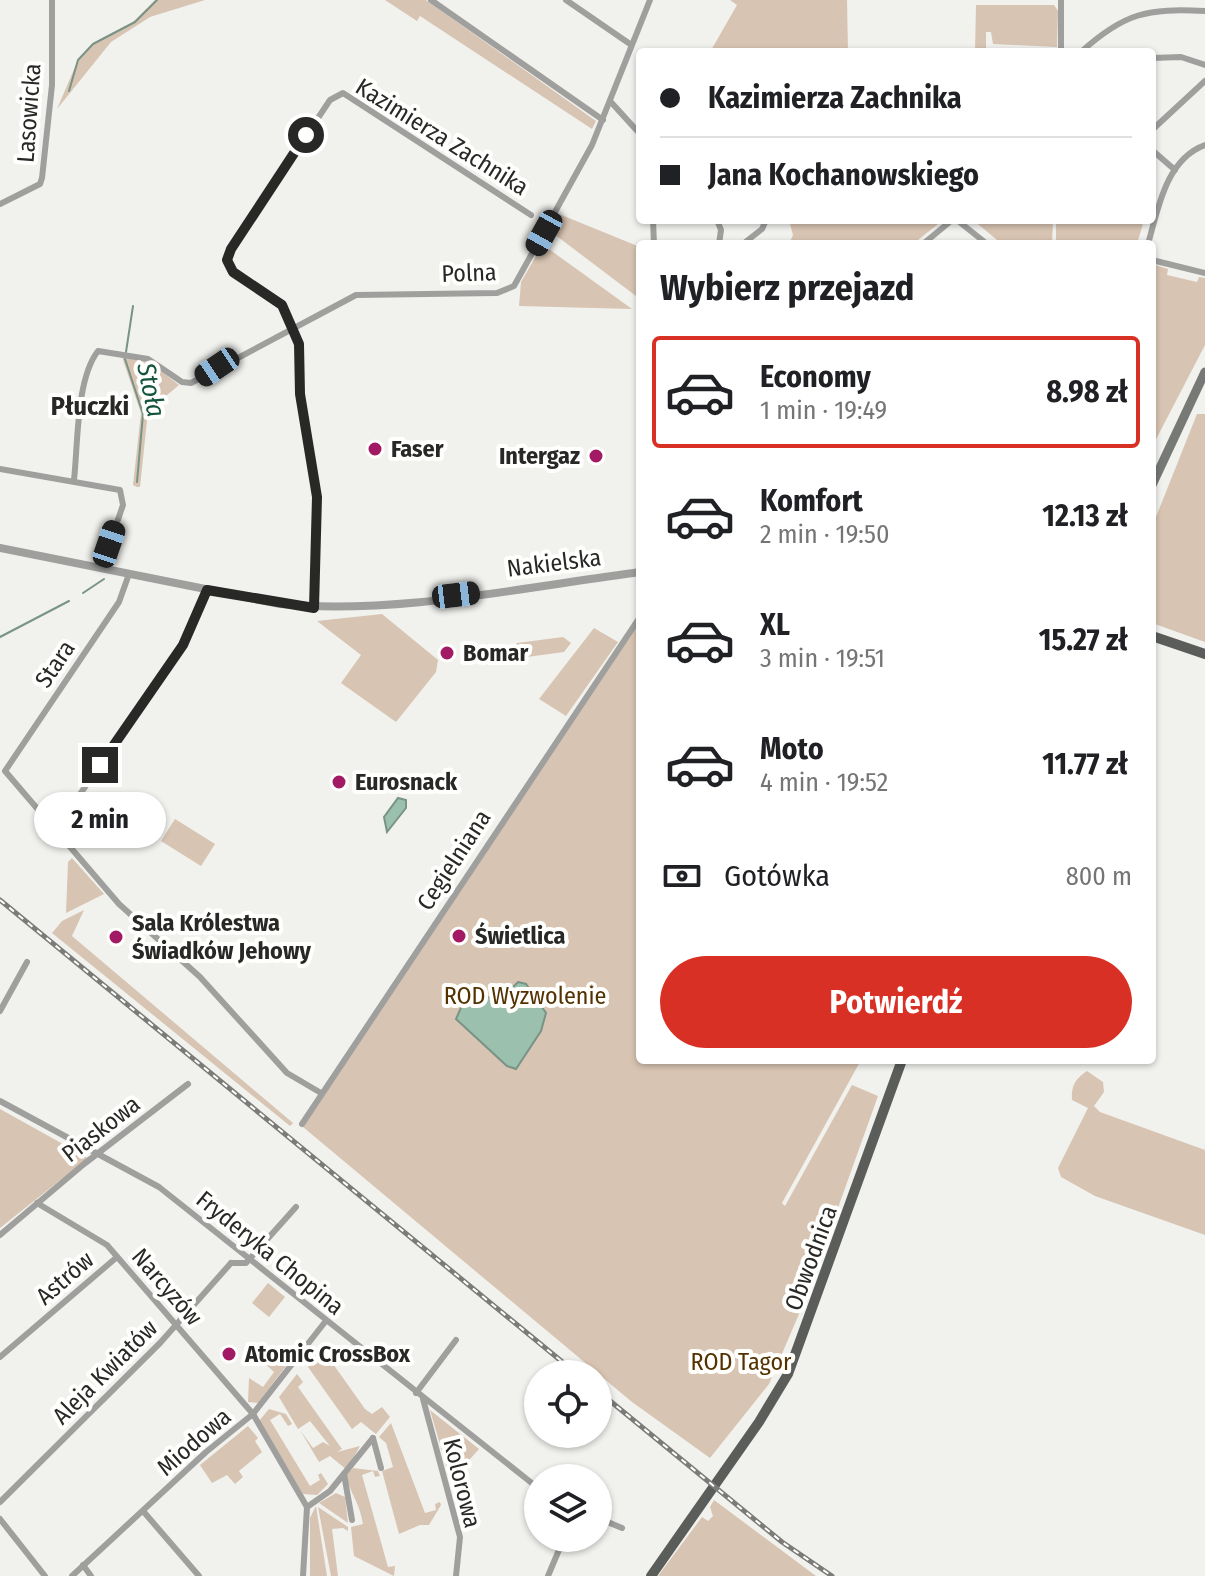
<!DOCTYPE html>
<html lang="pl">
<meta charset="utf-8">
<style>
body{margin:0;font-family:"Fira Sans Condensed",sans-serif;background:#f6f6f6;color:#202124;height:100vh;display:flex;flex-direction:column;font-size:30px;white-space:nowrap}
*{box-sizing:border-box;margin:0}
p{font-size:26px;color:#757577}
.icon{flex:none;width:44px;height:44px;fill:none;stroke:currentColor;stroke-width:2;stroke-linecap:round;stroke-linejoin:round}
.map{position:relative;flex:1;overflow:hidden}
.sheet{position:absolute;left:636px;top:240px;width:520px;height:824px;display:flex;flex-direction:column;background:#fff;border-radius:8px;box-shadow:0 2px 6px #0004}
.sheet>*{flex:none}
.guide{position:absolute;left:636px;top:48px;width:520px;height:176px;border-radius:8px;box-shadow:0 2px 6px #0004;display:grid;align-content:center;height:176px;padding:0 24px;background:#fff}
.fabs{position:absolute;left:524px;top:1360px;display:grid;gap:16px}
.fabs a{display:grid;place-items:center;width:88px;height:88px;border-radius:50%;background:#fff;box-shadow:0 2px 6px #0004;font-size:40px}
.end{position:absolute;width:36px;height:36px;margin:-18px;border:10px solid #282927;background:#fff;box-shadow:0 0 0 4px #fff}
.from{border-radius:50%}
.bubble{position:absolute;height:56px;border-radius:28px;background:#fff;box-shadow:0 2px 6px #0004;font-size:26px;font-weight:700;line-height:56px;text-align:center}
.car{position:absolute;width:24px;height:48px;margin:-24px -12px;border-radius:10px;box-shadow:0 0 6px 2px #0007;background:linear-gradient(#222 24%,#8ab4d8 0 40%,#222 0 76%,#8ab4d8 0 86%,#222 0)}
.guide b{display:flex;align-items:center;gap:28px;height:76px;font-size:30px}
.guide b+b{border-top:2px solid #e0e0e0}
.guide i{width:20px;height:20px;background:#202124}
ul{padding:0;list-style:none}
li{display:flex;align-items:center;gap:24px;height:112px;margin:0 16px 12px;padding:0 8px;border:4px solid transparent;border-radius:8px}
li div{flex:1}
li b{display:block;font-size:30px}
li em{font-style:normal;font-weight:700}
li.on{border-color:#d93025}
li>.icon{width:72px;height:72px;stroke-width:1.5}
h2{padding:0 24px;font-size:36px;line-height:96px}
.pay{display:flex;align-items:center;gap:20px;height:88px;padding:0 24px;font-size:30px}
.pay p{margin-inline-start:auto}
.action{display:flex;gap:16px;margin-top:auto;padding:16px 24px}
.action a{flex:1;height:92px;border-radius:48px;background:#d93025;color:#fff;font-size:32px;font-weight:700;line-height:92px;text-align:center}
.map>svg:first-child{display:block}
</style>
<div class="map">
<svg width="1205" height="1576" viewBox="0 0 1205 1576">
<rect width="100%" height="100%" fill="#f1f2ee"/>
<g fill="#d8c4b2">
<path d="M155,0H205L150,17L111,42L57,109L78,60L93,43L133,22Z"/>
<path d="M385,0H426L596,121L592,129L420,16L417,21Z"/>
<path d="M730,0H847L848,52H710L737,5Z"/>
<path d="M976,5H1054L1058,11L1057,47L993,44L991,32H986V52H975Z"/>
<path d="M559,214L640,247V299L550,231Z"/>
<path d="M789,220H943L913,244H789L793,235Z"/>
<path d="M973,220H1053L1052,244H1002Z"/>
<path d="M1056,220H1144L1137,244H1056Z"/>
<path d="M544,242L546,247L632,309L519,306L521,282Z"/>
<path d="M1152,264L1168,269L1167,275L1197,282L1199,277L1205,278V345L1152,447Z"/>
<path d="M122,357L149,362L179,385L148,411L140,487H137L133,485L141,413Z"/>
<path d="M1197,414H1205V642L1152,623V527Z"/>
<path d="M382,614L438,660L436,672L396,722L341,683L361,655L317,621Z"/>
<path d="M640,622V1060H861L782,1203L785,1206L852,1085L878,1096L805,1300L769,1384L710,1458L632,1402L303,1127Z"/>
<path d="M594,628L618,642L566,716L539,699Z"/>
<path d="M563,637L571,643L564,652L519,658L513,649L517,643Z"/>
<path d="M175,819L215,844L201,866L161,841Z"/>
<path d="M72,858L104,894L66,913L68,862Z"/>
<path d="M84,910L72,936L293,1123L290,1126L52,933L62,921Z"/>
<path d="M1087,1071L1103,1082L1104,1092L1094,1106L1100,1112L1205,1150V1235L1095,1196L1061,1177L1058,1168L1088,1108L1072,1100C1071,1086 1075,1079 1087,1071Z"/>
<path d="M0,1109L88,1158L0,1228Z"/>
<path d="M268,1283L285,1297L269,1317L252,1303Z"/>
<path d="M335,1346L326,1354L365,1409L372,1414L382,1407L390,1417L376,1434L361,1422L352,1429L308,1367L312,1361L310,1356Z"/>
<path d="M261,1360L286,1366L258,1403L248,1402L249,1378L263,1387L274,1372Z"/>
<path d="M297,1374L303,1382L298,1387L342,1449L337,1452L360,1446L347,1470L330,1456L319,1462L300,1430L313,1448L323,1442L330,1446L310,1421L298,1429L279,1397Z"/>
<path d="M269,1409L286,1414L292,1424L288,1426L280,1414L270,1420L310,1486L320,1480L318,1475L321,1473L328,1484L317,1495L303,1494L262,1428L259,1421Z"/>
<path d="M430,1410L479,1449L462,1468L448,1472Z"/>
<path d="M391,1423L425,1513L436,1510L435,1504L440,1502L441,1505L429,1525H420L399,1534L382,1471L393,1467L386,1443L379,1437Z"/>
<path d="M248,1426L258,1438L255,1441L262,1452L239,1471L243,1477L235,1484L227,1475L212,1483L200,1465Z"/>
<path d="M353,1468L378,1471L380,1476L375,1477L373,1471L362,1475L388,1567L395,1566L394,1576L354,1556L351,1527L363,1524C359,1501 351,1495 346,1476Z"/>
<path d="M336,1493L345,1497L348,1523L319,1503Z"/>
<path d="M714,1500L816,1576H658L702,1517L708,1521L713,1516L710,1507Z"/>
<path d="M316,1506L327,1576H310V1518Z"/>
<path d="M318,1507L348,1527V1531L343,1528L332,1529L338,1576H331Z"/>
</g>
<g fill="#9cc0ae" stroke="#799386" stroke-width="2">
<path d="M398,798L406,800V808L387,832L384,817Z"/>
<path d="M518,982L526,984L546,1013L541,1031L516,1069L507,1066L456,1019C462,1006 465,993 480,989L488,997L500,1000Z"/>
</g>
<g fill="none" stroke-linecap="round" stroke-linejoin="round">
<g stroke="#799386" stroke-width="2">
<path d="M69,91L78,60L93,44L135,22L157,0"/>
<path d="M126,352L133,306"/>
<path d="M125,359L143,414L137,482"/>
<path d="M83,593L104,579"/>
<path d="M0,637L69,601"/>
</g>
<g stroke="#9fa09e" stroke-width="6">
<path d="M431,0L603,120"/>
<path d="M566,0L630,44"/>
<path d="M1061,0V52"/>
<path d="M1081,52C1124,13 1147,8 1205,11"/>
<path d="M1152,58L1181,57L1205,65"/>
<path d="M610,101L640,134"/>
<path d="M1152,130L1205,81"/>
<path d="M1152,150L1175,170"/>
<path d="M0,204L40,184L42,178L52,85V0"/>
<path d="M653,220L654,244"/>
<path d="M717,220L721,230L719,244"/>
<path d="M957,220L987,244"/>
<path d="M743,244L762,229L766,220"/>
<path d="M923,244L952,220"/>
<path d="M1148,244C1158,209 1166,159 1205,145"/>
<path d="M1152,260L1205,273"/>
<path d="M0,469L120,490L123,505L101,569"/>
<path d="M74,480C78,445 76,379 98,351L148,359L182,382L191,383L356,295L497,293L514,286L592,145L650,0"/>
<path d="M129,574L119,602L5,771L119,904L200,977L287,1073L321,1093"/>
<path d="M314,608L317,497L300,394L299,344L282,305L233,272L227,262L228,253L330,100L343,93L531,215"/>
<path d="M56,829L183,645L207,590"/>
<path d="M0,1011L27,962"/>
<path d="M0,1101L159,1187L538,1488"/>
<path d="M302,1124L640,617"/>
<path d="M37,1203L107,1245L253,1414L307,1507L303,1576"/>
<path d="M0,1235L84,1164L188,1084"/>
<path d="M231,1263H246L296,1207"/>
<path d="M0,1357L117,1257"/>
<path d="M416,1393L456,1340"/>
<path d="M423,1399L460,1537L456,1576"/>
<path d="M373,1438L381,1468"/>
<path d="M344,1474L352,1520"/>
<path d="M0,1502L160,1343L231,1263"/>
<path d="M307,1507L330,1491L373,1438"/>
<path d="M143,1511L199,1576"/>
<path d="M598,1518L622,1528"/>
<path d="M0,1519L45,1576"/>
<path d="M83,1565L91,1576"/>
<path d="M72,1576L206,1452L253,1414L325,1322"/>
<path d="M548,1576L564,1538"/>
</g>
<path stroke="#9fa09e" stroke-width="8" d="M0,548L280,604C394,615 526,587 640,572"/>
<path stroke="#777977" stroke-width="9" d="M1152,485L1205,372"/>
<g stroke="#5b5d5b" stroke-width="10">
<path d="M1152,636L1205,654"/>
<path d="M651,1576L759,1422L788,1374L902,1060"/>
</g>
<defs>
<g id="rail">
<path d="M0,900L577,1374"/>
<path d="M598,1391L782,1542L832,1576"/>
</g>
</defs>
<use href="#rail" stroke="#7b7c7a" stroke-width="5"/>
<use href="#rail" stroke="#fffffd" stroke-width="2" stroke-dasharray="6" stroke-linecap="butt"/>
</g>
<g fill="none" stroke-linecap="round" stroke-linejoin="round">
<path stroke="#282927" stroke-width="10" d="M100,765L183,645L207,590L314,608L317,497L300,394L299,344L282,305L233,272L227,260L231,249L306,135"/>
</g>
<g fill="#a31a64" stroke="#fffffd" stroke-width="3">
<circle cx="375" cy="449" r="8"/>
<circle cx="596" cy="456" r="8"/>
<circle cx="447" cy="653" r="8"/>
<circle cx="339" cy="782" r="8"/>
<circle cx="459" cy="936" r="8"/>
<circle cx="116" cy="937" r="8"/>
<circle cx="229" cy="1354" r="8"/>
</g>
<g text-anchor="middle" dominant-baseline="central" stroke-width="8" stroke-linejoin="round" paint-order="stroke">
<g font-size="24" fill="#282927" stroke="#fffffd">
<text transform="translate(29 113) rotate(-86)">Lasowicka</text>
<text transform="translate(442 137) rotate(32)">Kazimierza Zachnika</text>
<text transform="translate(469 273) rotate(-2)">Polna</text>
<text transform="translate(554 563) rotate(-7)">Nakielska</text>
<text transform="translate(55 664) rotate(-56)">Stara</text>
<text transform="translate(454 860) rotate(-57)">Cegielniana</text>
<text transform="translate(101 1129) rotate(-38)">Piaskowa</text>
<text transform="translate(270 1253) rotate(39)">Fryderyka Chopina</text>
<text transform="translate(811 1258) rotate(-70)">Obwodnica</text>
<text transform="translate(65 1278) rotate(-41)">Astrów</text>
<text transform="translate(167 1287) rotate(49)">Narcyzów</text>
<text transform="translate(105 1372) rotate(-45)">Aleja Kwiatów</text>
<text transform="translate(194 1442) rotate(-41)">Miodowa</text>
<text transform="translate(462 1483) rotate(76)">Kolorowa</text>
</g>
<g font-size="24" font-weight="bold" fill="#282927" stroke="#fffffd" text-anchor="start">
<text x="391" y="449">Faser</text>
<text x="580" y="456" text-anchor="end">Intergaz</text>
<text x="463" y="653">Bomar</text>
<text x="355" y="782">Eurosnack</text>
<text x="132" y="923">Sala Królestwa<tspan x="132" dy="28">Świadków Jehowy</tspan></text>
<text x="475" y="936">Świetlica</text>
<text x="245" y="1354">Atomic CrossBox</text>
</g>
<g font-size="24" fill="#543101" stroke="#fffffd">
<text x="525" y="996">ROD Wyzwolenie</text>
<text x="741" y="1362">ROD Tagor</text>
</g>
<g font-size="26" font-style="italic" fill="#13543c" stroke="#fffffd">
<text transform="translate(151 390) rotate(78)">Stoła</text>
</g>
<g font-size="26" font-weight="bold" fill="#282927" stroke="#fffffd">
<text x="90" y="406">Płuczki</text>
</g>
</g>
</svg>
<div class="fabs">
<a><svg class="icon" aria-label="locate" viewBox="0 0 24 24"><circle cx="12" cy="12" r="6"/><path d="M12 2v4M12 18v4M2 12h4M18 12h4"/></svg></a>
<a><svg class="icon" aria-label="layers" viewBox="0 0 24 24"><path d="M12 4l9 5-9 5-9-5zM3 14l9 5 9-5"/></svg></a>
</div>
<i class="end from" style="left:306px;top:135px"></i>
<i class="end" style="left:100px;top:765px"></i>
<div class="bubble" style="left:34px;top:792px;width:132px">2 min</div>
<i class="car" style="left:544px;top:233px;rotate:209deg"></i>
<i class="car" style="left:217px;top:367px;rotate:236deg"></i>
<i class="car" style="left:109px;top:544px;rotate:19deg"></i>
<i class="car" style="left:456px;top:595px;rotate:83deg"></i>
<div class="guide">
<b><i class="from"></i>Kazimierza Zachnika</b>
<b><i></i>Jana Kochanowskiego</b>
</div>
<section class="sheet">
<h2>Wybierz przejazd</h2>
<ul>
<li class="on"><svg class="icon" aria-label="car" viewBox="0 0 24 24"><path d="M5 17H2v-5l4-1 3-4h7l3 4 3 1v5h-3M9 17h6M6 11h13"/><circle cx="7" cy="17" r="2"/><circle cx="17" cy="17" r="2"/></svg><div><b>Economy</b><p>1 min · 19:49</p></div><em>8.98 zł</em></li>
<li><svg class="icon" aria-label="car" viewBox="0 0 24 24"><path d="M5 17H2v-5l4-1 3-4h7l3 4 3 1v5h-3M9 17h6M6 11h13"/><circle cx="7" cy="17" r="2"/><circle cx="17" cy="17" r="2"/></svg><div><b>Komfort</b><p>2 min · 19:50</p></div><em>12.13 zł</em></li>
<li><svg class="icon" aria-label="car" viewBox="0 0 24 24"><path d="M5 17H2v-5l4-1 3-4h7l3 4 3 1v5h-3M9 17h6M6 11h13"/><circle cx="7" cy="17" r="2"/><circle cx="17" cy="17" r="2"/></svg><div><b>XL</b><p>3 min · 19:51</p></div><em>15.27 zł</em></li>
<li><svg class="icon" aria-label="car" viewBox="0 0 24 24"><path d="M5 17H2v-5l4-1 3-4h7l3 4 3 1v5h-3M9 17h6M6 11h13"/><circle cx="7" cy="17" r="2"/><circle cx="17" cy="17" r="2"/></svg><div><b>Moto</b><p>4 min · 19:52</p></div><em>11.77 zł</em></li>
</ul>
<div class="pay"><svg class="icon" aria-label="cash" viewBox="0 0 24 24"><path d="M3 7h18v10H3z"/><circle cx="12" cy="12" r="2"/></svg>Gotówka<p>800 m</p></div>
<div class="action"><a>Potwierdź</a></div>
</section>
</div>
